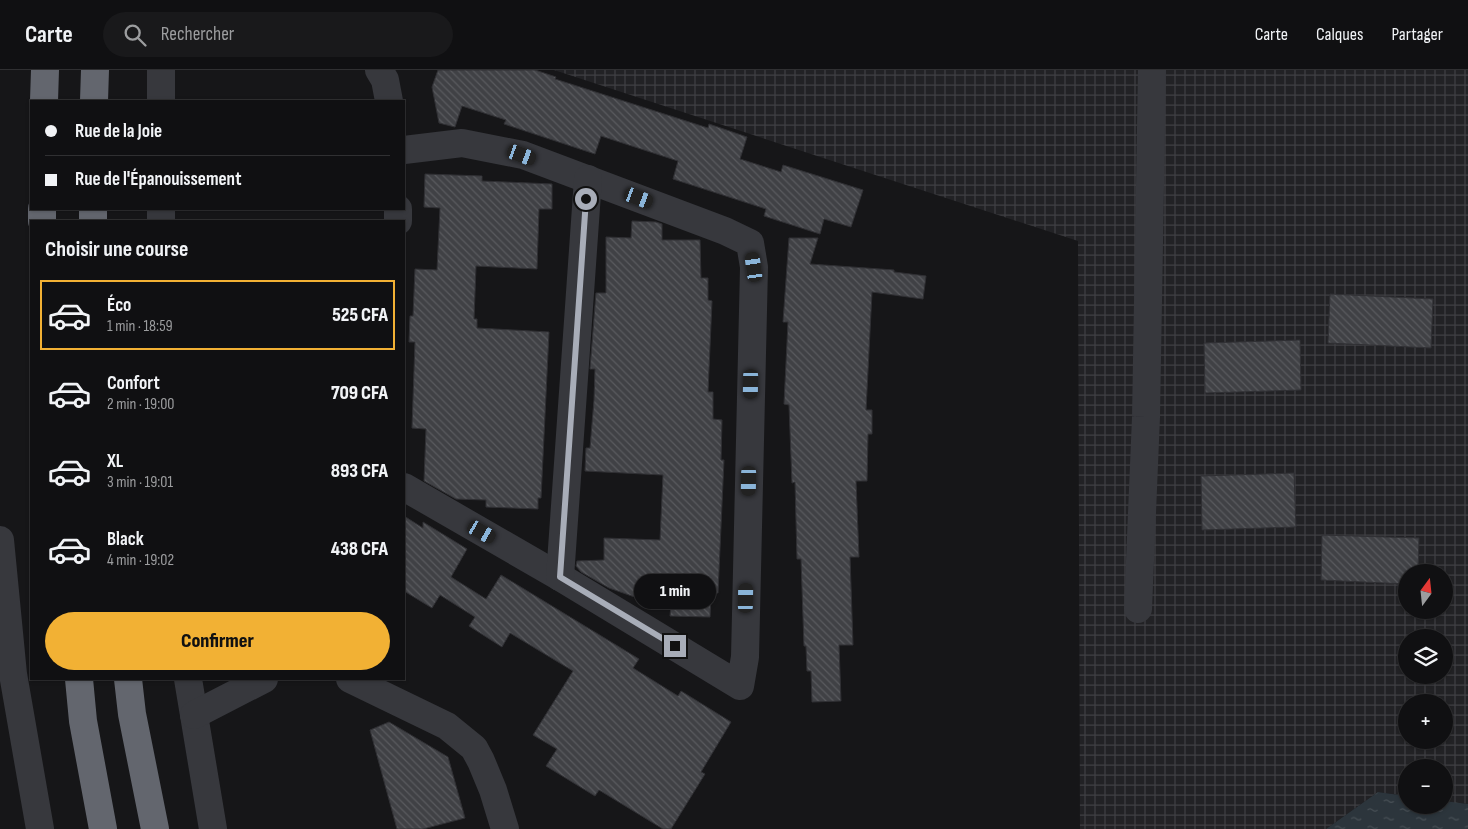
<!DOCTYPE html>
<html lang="fr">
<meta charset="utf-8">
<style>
body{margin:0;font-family:"Sofia Sans Condensed",sans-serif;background:#19191b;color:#f1f3f6;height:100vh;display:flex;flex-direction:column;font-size:19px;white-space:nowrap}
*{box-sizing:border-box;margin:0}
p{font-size:16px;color:#9c9d9f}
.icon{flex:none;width:28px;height:28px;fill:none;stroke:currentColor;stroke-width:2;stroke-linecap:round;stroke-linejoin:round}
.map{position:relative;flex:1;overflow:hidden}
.side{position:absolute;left:30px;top:150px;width:375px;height:460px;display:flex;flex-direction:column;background:#101012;border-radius:0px;box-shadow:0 1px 4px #0004,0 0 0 1px #303032}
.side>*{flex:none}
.guide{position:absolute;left:30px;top:30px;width:375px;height:110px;border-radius:0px;box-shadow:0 1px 4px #0004,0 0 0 1px #303032;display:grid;align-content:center;height:110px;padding:0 15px;background:#101012}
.needle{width:32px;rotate:15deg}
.fabs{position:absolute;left:1398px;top:494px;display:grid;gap:10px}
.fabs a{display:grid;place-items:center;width:55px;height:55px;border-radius:50%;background:#101012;box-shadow:0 1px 4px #0004,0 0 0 1px #303032;font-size:25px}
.end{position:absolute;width:22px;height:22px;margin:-11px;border:6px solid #a8adb8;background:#111;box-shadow:0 0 0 2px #111}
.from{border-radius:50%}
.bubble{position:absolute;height:35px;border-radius:18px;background:#101012;box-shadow:0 1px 4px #0004,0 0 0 1px #303032;font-size:16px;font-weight:800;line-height:35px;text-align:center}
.car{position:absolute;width:15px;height:30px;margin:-15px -8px;border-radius:6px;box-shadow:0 0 4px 1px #0007;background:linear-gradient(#222 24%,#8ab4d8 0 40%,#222 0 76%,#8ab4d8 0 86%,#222 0)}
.guide b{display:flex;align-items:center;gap:18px;height:48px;font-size:19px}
.guide b+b{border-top:1px solid #303032}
.guide i{width:12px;height:12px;background:#f1f3f6}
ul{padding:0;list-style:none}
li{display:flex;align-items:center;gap:15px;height:70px;margin:0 10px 8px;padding:0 5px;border:2px solid transparent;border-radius:0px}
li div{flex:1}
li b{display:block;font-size:19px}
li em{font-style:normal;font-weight:800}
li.current{border-color:#f2b134}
li>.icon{width:45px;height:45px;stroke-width:1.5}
h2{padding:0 15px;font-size:22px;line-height:60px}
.primary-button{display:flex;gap:10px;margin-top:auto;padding:10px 15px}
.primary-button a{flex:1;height:58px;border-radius:30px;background:#f2b134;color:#111;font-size:20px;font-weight:800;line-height:58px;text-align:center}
header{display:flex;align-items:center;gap:30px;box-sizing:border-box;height:70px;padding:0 25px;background:#101012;border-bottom:1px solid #303032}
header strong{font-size:24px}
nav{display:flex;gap:28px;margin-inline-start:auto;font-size:18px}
.search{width:350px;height:45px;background:#19191b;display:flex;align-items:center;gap:12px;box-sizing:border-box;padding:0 18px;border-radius:28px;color:#9c9d9f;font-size:19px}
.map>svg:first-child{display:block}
</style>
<header>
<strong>Carte</strong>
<div class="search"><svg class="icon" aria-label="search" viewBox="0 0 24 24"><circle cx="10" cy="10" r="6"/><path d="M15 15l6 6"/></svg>Rechercher</div>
<nav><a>Carte</a><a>Calques</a><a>Partager</a></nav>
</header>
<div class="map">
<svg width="1468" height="759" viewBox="0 0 1468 759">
<defs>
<pattern id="industrial-grid" width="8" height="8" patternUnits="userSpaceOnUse" patternTransform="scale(1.25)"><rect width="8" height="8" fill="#222225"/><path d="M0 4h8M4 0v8" fill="none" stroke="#3f3f43"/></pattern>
<pattern id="water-ripples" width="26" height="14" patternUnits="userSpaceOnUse" patternTransform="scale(1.25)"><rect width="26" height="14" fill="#2c353c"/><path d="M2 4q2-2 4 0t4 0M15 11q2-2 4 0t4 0" fill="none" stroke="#485056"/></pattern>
<pattern id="building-back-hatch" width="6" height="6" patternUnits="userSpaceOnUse" patternTransform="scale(1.25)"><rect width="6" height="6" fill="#404145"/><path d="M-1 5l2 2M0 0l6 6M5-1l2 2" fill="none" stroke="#595a5e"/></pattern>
</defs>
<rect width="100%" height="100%" fill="#161618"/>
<path fill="url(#industrial-grid)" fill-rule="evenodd" d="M554,0H1468V734L1444,731V698H1406V726L1378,722L1326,759H1080L1078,171ZM1406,502H1444V540H1406ZM1406,568H1444V605H1406ZM1406,632H1444V670H1406Z"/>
<path fill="url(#water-ripples)" d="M1378,722L1406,726V735H1444V731L1468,734V759H1326Z"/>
<g fill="url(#building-back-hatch)" stroke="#303034">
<path d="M438,0H535L556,7L555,9L708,58L709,54L747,67L740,89L781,102L783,95L863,120L851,157L824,149L820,164L764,146L766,139L673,109L678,91L601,66L595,84L504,54L506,50L462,36L455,57L439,53L432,17Z"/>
<path d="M425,104L482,106V111L552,114V139H539L537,199L476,196L474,249H477V258L549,262L541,428H538V439L486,437V430L456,429L424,411L426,359L412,358L415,272H409L410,246H413L415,199L437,200L440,138L424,137Z"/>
<path d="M632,151L656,152L662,154V170H700L701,208H708V230L712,231L708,322H713V349L722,350L721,390H724L718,523H711L710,547L670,546L671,535L649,532L609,518L581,502L576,496L577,491L604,490V468L660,470L663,405L585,401L586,378H590L594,330L595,299H590L596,223H606V167L631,168Z"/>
<path d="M789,168H818L810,194L894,200V202L926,206L923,229L872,222L866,340H872V364H868L867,411H856L859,487H850L853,575H839L841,631L812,632L811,601H807L806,576H804L801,489H797L795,412L792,413L789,335L784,334L788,252H783Z"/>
<path d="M1330,224L1433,229L1431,278L1328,273Z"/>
<path d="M1300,270L1301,320L1205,323L1204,273Z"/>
<path d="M1294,403L1296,457L1202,460L1201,406Z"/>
<path d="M404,446L423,458V452L467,479L451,507L486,529L501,505L639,589L633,598L678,626L681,621L731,652L701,702L705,704L671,759H663L599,720L595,726L546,696L557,679L533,665L573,601L510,563L502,577L469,556L475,547L440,525L432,538L404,521Z"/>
<path d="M1322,465L1419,468L1418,502H1406V514L1321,510Z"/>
<path d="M389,652L448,687L465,748L423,759H397L370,660Z"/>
</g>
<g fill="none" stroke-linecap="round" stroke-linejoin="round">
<g stroke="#37383d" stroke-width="28">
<path d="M161,0V31"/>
<path d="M379,0L385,10L389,31"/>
<path d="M404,80L462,73L523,85L725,161L750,173L754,197L745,587L740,616L560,507L404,417"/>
<path d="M161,151V139"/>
<path d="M398,151V139"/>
<path d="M0,470L13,604L40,759"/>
<path d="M560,507L588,109"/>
<path d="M1138,539L1146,347L1152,0"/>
<path d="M188,609L213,759"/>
<path d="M350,609L447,656L474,678L481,691L493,720L505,759"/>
<path d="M194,645L264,609"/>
</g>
<g stroke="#63666e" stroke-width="28">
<path d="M44,31L45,0"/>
<path d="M94,31L95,0"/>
<path d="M42,139V151"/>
<path d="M93,139V151"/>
<path d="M79,609L83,651L103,759"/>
<path d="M128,609L132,644L155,759"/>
</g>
</g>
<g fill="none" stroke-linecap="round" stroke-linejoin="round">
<path stroke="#a8adb8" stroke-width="6" d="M586,129L560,507L675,576"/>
</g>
</svg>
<div class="fabs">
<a><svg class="needle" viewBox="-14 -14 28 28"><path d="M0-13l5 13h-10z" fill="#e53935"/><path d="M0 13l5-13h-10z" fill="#9c9d9f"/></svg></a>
<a><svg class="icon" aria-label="layers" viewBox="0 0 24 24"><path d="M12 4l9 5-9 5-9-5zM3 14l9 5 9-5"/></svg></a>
<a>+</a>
<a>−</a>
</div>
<i class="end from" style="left:586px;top:129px"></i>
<i class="end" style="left:675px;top:576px"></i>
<div class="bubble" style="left:634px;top:504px;width:82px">1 min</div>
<i class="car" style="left:522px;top:85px;rotate:110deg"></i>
<i class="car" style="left:639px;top:128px;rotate:111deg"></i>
<i class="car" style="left:754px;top:197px;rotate:352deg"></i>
<i class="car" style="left:751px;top:314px;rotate:181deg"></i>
<i class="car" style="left:749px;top:411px;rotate:181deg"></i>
<i class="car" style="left:482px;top:462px;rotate:120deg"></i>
<i class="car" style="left:746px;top:528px;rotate:1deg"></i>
<div class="guide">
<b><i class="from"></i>Rue de la Joie</b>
<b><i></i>Rue de l'Épanouissement</b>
</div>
<section class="side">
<h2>Choisir une course</h2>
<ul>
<li class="current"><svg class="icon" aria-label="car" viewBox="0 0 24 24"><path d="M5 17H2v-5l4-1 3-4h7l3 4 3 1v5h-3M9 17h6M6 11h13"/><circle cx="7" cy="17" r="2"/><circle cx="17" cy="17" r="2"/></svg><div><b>Éco</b><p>1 min · 18:59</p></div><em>525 CFA</em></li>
<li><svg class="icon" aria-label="car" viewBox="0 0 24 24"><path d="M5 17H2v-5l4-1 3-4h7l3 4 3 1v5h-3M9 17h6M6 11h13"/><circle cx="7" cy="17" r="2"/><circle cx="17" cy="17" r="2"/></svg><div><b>Confort</b><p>2 min · 19:00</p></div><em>709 CFA</em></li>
<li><svg class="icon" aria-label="car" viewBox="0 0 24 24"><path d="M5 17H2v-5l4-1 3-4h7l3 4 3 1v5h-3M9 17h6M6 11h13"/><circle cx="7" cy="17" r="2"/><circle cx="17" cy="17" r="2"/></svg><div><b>XL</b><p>3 min · 19:01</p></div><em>893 CFA</em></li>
<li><svg class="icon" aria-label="car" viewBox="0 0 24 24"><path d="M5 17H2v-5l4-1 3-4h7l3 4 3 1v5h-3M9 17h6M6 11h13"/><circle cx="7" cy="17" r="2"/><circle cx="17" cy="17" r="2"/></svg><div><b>Black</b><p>4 min · 19:02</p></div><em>438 CFA</em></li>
</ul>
<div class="primary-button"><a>Confirmer</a></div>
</section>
</div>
